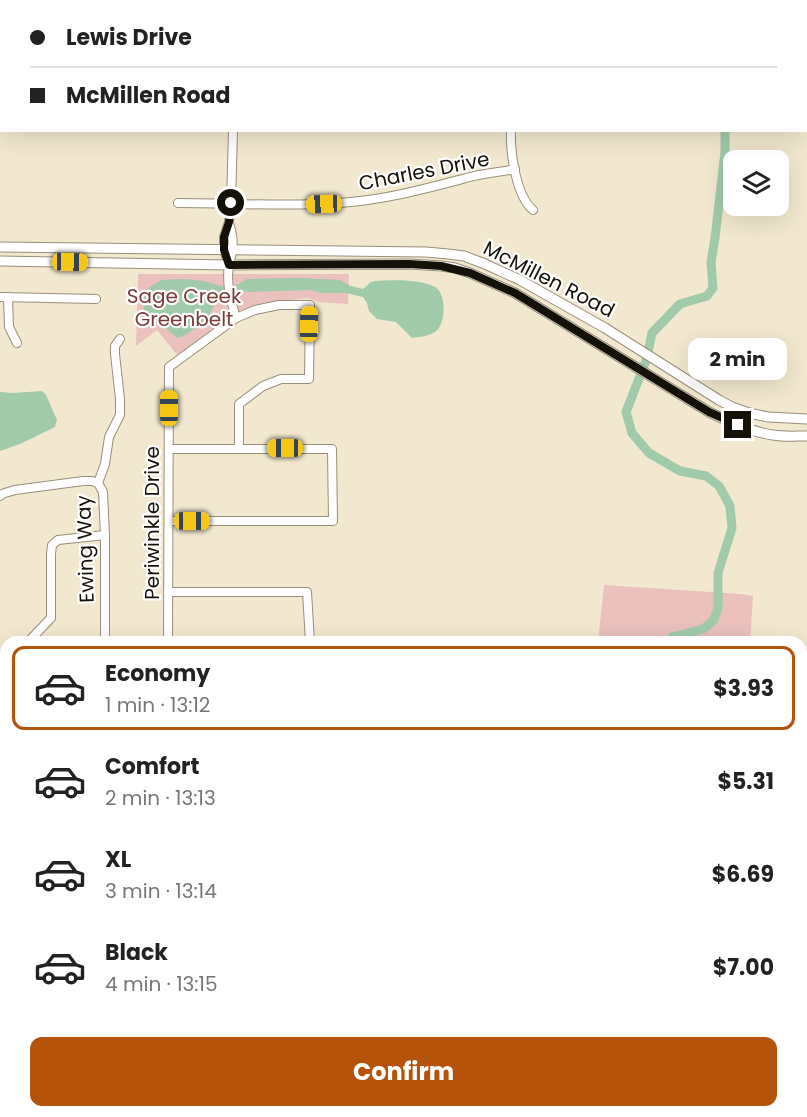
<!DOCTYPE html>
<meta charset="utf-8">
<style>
body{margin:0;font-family:Poppins,sans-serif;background:#f2f2f2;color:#222;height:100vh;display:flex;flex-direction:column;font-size:22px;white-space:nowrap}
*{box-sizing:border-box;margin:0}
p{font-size:20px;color:#767676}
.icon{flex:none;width:33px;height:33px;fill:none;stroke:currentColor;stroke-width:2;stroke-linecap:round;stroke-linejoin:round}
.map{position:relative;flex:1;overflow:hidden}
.panel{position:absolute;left:0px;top:636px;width:807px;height:482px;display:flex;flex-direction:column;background:#fff;border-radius:18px 18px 0 0;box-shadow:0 6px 24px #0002}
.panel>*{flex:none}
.hud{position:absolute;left:0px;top:0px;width:807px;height:132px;box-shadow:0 6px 24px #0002;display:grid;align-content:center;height:132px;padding:0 30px;background:#fff}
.buttons{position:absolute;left:723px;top:150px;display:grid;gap:12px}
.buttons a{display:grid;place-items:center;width:66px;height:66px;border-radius:12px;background:#fff;box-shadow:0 6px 24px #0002;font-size:30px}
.end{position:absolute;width:27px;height:27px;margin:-14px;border:8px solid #141108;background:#fff;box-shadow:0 0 0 3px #fff}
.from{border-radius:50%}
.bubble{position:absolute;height:42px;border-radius:12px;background:#fff;box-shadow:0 6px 24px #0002;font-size:20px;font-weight:700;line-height:42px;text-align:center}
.car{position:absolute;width:18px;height:36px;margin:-18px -9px;border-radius:8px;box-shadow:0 0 4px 2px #0007;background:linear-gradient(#f5c518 24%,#345 0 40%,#f5c518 0 76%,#345 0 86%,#f5c518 0)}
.hud b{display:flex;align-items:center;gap:21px;height:57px;font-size:22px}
.hud b+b{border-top:2px solid #e0e0e0}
.hud i{width:15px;height:15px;background:#222}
ul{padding:10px 0 0;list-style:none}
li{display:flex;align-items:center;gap:18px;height:84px;margin:0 12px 9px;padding:0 18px;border:3px solid transparent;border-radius:12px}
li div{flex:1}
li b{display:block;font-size:22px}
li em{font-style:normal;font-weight:700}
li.selected{border-color:#b45309}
li>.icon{width:54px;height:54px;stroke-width:1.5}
.cta{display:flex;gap:12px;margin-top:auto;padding:12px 30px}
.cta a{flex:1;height:69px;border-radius:12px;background:#b45309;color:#fff;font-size:24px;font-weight:700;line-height:69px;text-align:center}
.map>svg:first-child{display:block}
</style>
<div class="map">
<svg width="807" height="1117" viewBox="0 0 807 1117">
<rect width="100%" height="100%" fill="#f2e8cf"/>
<g fill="#eac1bd">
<path d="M682,0H807V34H806V2L682,1Z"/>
<path d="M138,274H349L348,304L319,302L308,298L283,301L241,310L221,322L178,356L157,330L136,346Z"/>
<path d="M604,585L741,594L753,596L750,642H598Z"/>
<path d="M801,860L807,991V1117H548L547,1112H801Z"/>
<path d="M91,1112H146L145,1117H88Z"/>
</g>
<g fill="#a1caab">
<path d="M299,278L340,280L348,285L363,289L371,282L375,281C392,280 420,279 435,287C447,294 446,325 435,332C428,336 420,337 412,338L396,322L377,319L369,311L367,303L363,297L346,293H321L311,290L250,292L239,291L220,295L214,305L207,321L184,336L177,338L167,329L145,316L143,300L148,288L162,280L183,279L204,281L220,286L237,285L247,279Z"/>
<path d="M42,391L46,395L57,420L55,427L20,444L0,451V392L13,393Z"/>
</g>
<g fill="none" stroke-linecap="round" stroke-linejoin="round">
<g stroke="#a1caab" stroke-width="9">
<path d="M675,2V0"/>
<path d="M648,352L652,333L680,304L707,296L713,288L711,262L715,238L725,152V130"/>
<path d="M647,358L626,412L632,433L649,453L680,471L706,476L719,486L730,506L732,528L718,573V609L713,621L703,629L672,637L670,642"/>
<path d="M621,1117L634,1112"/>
</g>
<defs>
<g id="minor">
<path d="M34,0V2"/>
<path d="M106,0V2"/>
<path d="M233,0V2"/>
<path d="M514,0V2"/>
<path d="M0,28L2,27"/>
<path d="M511,130C510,152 516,196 533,210"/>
<path d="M178,203C232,203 286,207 339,203C387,200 428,188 474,176C487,173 501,172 515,169"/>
<path d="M229,223C232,232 234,241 232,251C232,256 229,261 229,265C226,284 231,301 236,318"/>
<path d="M229,265L224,250V237L229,222L231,203L233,130"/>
<path d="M0,297L96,299"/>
<path d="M8,297L9,327L17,343"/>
<path d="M98,483L105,464L109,437L120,415V399L115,354V346L120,339"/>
<path d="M0,496C3,492 10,492 15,490L83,481H92L98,483L103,492L105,535V642"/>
<path d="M169,521H333L332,449H169"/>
<path d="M168,592H307L310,642"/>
<path d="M28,642L51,618V554L52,545L58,540L105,535"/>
<path d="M168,642L169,367L236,318L255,310L279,305H310L309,379H281L263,386L239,404V449"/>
<path d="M0,672L6,664"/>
<path d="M0,733L6,735"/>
<path d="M0,789H6"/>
<path d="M0,843H6"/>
<path d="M0,909H6"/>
<path d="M0,980H6"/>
<path d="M0,1051H6"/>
<path d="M235,1112V1117"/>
<path d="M307,1112V1117"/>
<path d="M456,1112L457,1117"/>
<path d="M74,1117L77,1112"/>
<path d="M358,1117L417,1116L441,1112"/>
</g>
<g id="major">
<path d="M0,247L426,252L448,254L464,256L485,264L520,280L605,328L719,400L732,407L749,413L768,417L807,419"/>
<path d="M0,261L229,265L409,264L441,266L455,268L470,273L515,293L709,412C729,422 751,432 773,435C784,437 796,436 807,436"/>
</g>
</defs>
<use href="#minor" stroke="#998f79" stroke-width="10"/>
<use href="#major" stroke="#998f79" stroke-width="11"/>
<use href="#minor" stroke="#fff" stroke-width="8"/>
<use href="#major" stroke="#fff" stroke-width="9"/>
</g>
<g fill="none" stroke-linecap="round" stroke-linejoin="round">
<path stroke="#141108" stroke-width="8" d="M231,203L229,222L224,237V250L229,265L409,264L441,266L470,273L515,293L709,412L738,425"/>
</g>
<g text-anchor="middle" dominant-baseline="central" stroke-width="4.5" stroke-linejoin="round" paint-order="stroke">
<g font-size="20" fill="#141108" stroke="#fff">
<text transform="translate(424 171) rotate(-11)">Charles Drive</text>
<text transform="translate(549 279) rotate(27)">McMillen Road</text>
<text transform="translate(152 523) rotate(-90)">Periwinkle Drive</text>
<text transform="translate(85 549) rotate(-92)">Ewing Way</text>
</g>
<g font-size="20" fill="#7b3a37" stroke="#fff">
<text x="184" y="296">Sage Creek<tspan x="184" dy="23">Greenbelt</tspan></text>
</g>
</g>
</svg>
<div class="buttons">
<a><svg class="icon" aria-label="layers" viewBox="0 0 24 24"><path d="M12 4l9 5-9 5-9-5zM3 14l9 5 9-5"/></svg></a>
</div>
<i class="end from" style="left:231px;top:203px"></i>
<i class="end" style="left:738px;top:425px"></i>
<div class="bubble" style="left:688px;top:338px;width:99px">2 min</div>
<i class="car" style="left:324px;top:204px;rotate:268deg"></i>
<i class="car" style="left:70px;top:262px;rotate:91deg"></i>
<i class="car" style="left:309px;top:324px;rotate:1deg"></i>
<i class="car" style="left:169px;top:408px;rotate:0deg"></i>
<i class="car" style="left:285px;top:448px;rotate:270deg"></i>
<i class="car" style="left:192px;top:521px;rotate:90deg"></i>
<div class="hud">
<b><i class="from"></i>Lewis Drive</b>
<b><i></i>McMillen Road</b>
</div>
<section class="panel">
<ul>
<li class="selected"><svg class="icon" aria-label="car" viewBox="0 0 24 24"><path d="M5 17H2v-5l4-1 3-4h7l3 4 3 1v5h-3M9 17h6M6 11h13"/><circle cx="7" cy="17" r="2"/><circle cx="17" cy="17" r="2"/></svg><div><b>Economy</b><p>1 min · 13:12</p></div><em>$3.93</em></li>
<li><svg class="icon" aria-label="car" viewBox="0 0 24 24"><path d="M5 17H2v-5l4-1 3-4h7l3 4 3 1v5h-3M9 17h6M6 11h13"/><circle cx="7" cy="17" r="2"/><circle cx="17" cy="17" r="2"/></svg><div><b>Comfort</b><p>2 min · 13:13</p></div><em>$5.31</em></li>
<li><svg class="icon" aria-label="car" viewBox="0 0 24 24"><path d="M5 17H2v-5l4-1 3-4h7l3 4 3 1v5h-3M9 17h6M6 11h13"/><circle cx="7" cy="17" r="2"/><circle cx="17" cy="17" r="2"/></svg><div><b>XL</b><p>3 min · 13:14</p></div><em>$6.69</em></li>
<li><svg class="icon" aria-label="car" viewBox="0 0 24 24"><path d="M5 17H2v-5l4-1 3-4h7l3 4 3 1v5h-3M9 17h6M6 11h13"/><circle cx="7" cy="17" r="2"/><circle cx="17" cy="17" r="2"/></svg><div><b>Black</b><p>4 min · 13:15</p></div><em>$7.00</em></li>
</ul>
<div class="cta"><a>Confirm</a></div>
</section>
</div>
